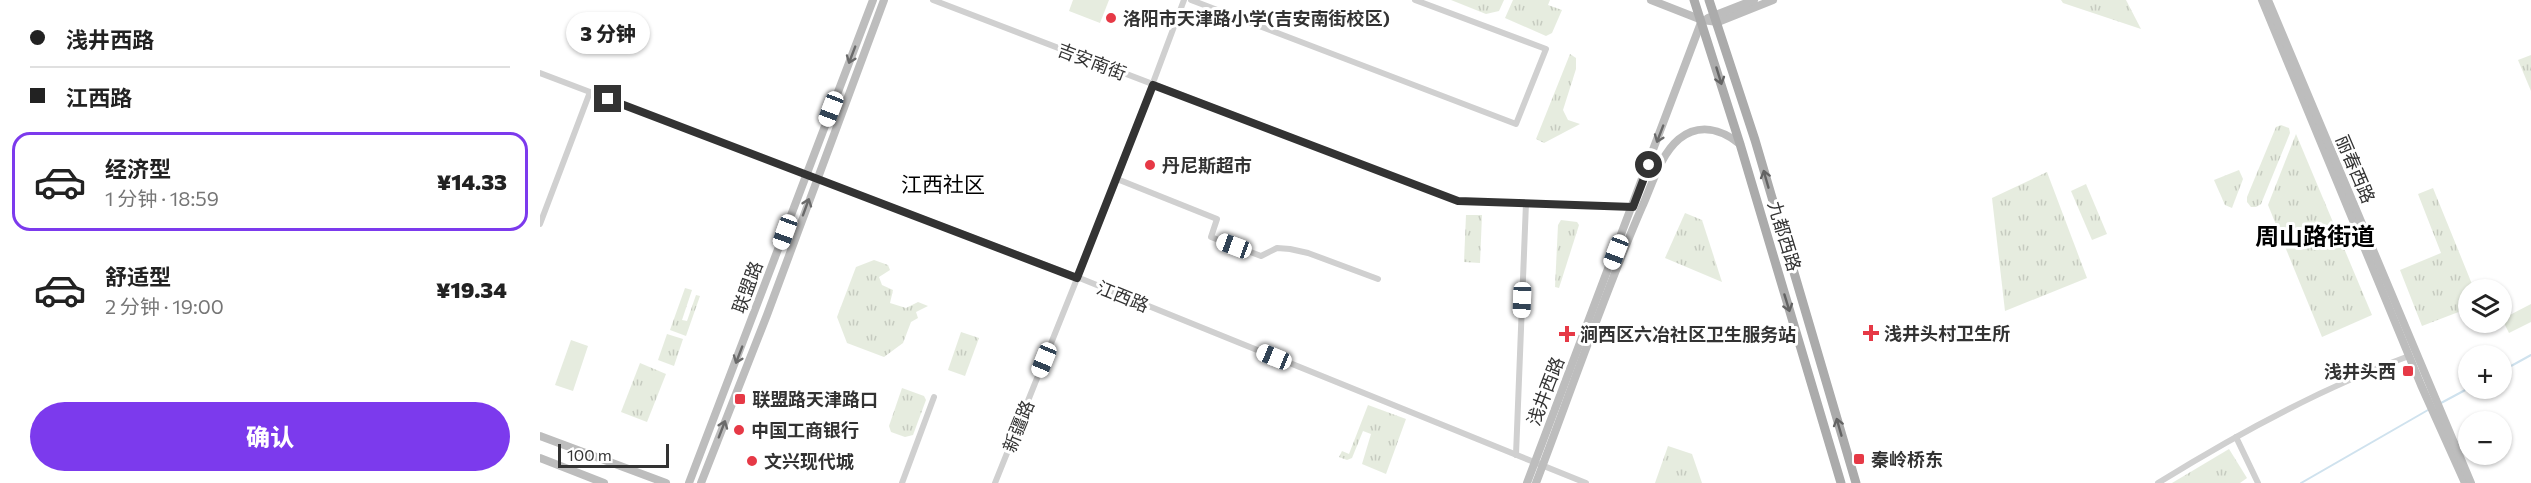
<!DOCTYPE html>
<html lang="zh">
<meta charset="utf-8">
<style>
body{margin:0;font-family:Commissioner,"Noto Sans SC",sans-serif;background:#f2f2f2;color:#222;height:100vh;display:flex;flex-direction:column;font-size:22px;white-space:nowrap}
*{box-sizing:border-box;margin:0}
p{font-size:20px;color:#767676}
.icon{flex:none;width:33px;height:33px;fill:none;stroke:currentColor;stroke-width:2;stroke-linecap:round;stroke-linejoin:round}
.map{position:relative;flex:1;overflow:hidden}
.panel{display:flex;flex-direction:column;background:#fff;width:540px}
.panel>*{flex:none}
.banner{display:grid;align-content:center;height:132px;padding:0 30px;background:#fff}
.fabs{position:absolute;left:1918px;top:279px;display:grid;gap:12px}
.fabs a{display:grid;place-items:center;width:54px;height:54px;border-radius:50%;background:#fff;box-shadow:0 2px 4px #0004;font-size:30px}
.scale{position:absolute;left:18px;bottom:15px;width:111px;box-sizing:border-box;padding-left:6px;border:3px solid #333;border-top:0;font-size:16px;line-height:21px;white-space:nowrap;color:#333;-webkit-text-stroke:4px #fff;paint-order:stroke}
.end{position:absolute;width:27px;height:27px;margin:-14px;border:8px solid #333;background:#fff;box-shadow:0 0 0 3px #fff}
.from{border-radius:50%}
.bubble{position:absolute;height:42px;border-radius:21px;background:#fff;box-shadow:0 2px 4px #0004;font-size:20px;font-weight:800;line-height:42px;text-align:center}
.car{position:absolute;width:18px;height:36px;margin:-18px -9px;border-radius:8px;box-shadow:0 0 4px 2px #0007;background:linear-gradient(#fff 24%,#345 0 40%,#fff 0 76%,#345 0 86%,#fff 0)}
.banner b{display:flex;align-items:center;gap:21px;height:57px;font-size:22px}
.banner b+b{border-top:2px solid #e0e0e0}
.banner i{width:15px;height:15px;background:#222}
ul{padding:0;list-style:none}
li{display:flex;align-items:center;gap:18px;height:99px;margin:0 12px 9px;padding:0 18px;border:3px solid transparent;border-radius:18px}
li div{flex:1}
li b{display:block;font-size:22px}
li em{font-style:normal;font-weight:800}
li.selected{border-color:#7c3aed}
li>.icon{width:54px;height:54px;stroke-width:1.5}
.action{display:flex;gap:12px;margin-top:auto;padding:12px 30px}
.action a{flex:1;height:69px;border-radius:36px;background:#7c3aed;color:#fff;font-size:24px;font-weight:800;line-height:69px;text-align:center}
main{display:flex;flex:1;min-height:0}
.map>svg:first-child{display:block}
</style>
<main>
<section class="panel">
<div class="banner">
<b><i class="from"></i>浅井西路</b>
<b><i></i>江西路</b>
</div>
<ul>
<li class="selected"><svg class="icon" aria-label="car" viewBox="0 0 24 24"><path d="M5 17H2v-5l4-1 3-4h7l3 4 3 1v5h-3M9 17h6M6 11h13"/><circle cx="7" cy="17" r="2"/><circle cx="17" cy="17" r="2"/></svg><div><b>经济型</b><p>1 分钟 · 18:59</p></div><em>¥14.33</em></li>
<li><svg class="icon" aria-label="car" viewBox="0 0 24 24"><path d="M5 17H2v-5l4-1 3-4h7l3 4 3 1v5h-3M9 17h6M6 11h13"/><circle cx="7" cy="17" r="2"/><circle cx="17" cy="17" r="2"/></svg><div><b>舒适型</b><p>2 分钟 · 19:00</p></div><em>¥19.34</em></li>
</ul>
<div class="action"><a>确认</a></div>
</section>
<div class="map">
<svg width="1991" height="483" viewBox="0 0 1991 483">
<defs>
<pattern id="grass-tufts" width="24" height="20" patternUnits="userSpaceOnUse" patternTransform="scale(1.5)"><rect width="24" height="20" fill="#e6ecdf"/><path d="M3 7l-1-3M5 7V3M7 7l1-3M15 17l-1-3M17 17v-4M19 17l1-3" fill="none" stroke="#c6cbc0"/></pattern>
</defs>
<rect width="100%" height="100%" fill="#fff"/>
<g fill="url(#grass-tufts)">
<path d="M911,0H964L959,11L946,14Z"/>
<path d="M973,0H1010L1008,5L1022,10L1012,33L1006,36L965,18Z"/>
<path d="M1521,0H1586L1601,29L1523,3Z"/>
<path d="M1030,54L1036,58V69L1023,110L1028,120L1040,124L1004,143L996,139Z"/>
<path d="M1991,55V91L1978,60Z"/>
<path d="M1741,125L1749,128L1750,133L1721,204L1716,207H1711L1707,202V197L1736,127Z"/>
<path d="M1756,134L1832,315L1782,337L1728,205Z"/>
<path d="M1699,170L1703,179L1692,208L1685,205L1674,180Z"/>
<path d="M1507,172L1547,278L1465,311L1452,198Z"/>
<path d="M1546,184L1567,234L1552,240L1531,191Z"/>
<path d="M1893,188L1934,289L1929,290V308L1882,326L1860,270L1901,253L1878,194Z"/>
<path d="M1145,213L1162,220L1182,282L1125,258Z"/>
<path d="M926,215H942L940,263L924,262Z"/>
<path d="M1021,220L1037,222L1039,225L1019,288L1015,287L1018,225Z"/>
<path d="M334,260L348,265L350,270L339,277L342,285L353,290L350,303L366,308L378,302L388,306L376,312L378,318L371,322L363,343L344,357L307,343L297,317L316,267Z"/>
<path d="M145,288L152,290L142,320L147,321L156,295L160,296L146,336L130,330Z"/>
<path d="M421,332L439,338L425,376L408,370Z"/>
<path d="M127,334L143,339L134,366L118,360Z"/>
<path d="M100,363L126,374L107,422L81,412Z"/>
<path d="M362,388L384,396L386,400L373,435L365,437L351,432L349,426Z"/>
<path d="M828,405L866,419L846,474L822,464L831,434L823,431L812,458L807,460L799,457L802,451L809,454Z"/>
<path d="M1128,446L1152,454L1162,483H1115Z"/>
<path d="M1689,449L1707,478L1700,483H1632Z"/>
</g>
<g fill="#e6ecdf">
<path d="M533,0H569L560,23L529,11Z"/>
<path d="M1991,304V322L1969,333L1962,319Z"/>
<path d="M31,340L48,346L33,391L15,385Z"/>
</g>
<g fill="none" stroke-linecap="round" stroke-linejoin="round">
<g stroke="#cfe2ee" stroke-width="2">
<path d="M1962,371L1991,355"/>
<path d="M1901,403L1929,388"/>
<path d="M1761,483L1888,410"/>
</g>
<g stroke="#d0d0d0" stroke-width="6">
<path d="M393,0L918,201L1093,207"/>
<path d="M651,0L976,124L1006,49L875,0"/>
<path d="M0,73L537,277L1046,483"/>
<path d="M577,179L677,219L671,237L721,256L737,248L750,249L768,253L838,279"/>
<path d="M0,224L50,92"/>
<path d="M1696,437L1718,483"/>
<path d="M976,455L986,203"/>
<path d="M362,483L394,397"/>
<path d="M455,483L577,179L644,0"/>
<path d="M1618,483C1697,434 1781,388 1869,356"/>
</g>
<g stroke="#bdbdbd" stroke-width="8">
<path d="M1111,0L1162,20L1178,22L1233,0"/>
<path d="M1722,0L1881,385L1925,483"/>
<path d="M1728,0L1931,483"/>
<path d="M1168,18L1214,0"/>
<path d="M0,436L126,483"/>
<path d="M0,458L64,483"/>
<path d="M149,483L333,0"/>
<path d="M161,483L227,315L344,0"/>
<path d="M987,483L1162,20"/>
<path d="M996,483C1031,391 1063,297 1102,207C1112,185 1120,155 1139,139C1159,123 1181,129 1200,144"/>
</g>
<g stroke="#ababab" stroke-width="9">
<path d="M1154,0L1200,144L1301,483"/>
<path d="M1169,0L1215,140L1316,483"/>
</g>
</g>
<defs><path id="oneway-shaft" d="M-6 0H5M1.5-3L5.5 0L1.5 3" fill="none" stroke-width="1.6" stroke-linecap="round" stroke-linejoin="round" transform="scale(1.5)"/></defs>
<g stroke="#6a6a6a">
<use href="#oneway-shaft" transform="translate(312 55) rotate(111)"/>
<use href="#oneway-shaft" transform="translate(1120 134) rotate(111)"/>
<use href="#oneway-shaft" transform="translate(266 207) rotate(-70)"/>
<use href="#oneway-shaft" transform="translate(199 355) rotate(111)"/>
<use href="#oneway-shaft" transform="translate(182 429) rotate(-69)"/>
</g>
<g stroke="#636363">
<use href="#oneway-shaft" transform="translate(1179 76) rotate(73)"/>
<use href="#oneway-shaft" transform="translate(1226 179) rotate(-106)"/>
<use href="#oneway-shaft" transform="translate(1247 303) rotate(73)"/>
<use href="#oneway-shaft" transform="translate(1299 427) rotate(-106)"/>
</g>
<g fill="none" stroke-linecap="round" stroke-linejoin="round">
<path stroke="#333" stroke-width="8" d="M68,99L537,278L613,85L918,201L1093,207L1109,165"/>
</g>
<g fill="#e63946" stroke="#fff" stroke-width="2">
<circle cx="571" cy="18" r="6"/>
<circle cx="610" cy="165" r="6"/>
<path d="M1328 324h6v6h6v6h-6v6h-6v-6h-6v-6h6z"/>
<path d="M1024 325h6v6h6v6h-6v6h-6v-6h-6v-6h6z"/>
<rect x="1862" y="365" width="12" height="12" rx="3"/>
<rect x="194" y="393" width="12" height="12" rx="3"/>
<circle cx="199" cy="430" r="6"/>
<rect x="1313" y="453" width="12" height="12" rx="3"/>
<circle cx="212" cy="461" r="6"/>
</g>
<g text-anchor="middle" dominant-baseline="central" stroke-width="6" stroke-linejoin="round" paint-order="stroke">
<g font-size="18" font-weight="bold" fill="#333" stroke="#fff" text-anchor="start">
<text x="583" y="18">洛阳市天津路小学(吉安南街校区)</text>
<text x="622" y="165">丹尼斯超市</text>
<text x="1344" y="333">浅井头村卫生所</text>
<text x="1040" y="334">涧西区六冶社区卫生服务站</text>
<text x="1856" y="371" text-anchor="end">浅井头西</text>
<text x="212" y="399">联盟路天津路口</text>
<text x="211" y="430">中国工商银行</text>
<text x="1331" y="459">秦岭桥东</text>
<text x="224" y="461">文兴现代城</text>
</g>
<g font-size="18" fill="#333" stroke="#fff">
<text transform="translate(552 61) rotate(21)">吉安南街</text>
<text transform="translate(1816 169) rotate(67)">丽春西路</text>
<text transform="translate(1245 236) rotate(73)">九都西路</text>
<text transform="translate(207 287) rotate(-70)">联盟路</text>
<text transform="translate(583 296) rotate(22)">江西路</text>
<text transform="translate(1005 391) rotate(-69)">浅井西路</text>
<text transform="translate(478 426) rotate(-68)">新疆路</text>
</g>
<g font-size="21" fill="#000" stroke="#fff">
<text x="403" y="183">江西社区</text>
</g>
<g font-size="24" font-weight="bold" fill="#000" stroke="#fff">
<text x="1775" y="235">周山路街道</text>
</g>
</g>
</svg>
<div class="fabs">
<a><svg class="icon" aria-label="layers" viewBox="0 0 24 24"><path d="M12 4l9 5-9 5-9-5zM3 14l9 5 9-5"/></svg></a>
<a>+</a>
<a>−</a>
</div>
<div class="scale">100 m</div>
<i class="end from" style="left:1109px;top:165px"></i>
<i class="end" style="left:68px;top:99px"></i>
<div class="bubble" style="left:26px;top:12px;width:84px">3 分钟</div>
<i class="car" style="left:291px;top:109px;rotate:201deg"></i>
<i class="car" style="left:245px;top:232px;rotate:200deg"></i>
<i class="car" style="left:694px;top:246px;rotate:290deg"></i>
<i class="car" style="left:1076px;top:252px;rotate:201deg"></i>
<i class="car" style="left:982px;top:300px;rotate:182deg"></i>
<i class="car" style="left:734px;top:357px;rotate:292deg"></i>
<i class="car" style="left:504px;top:360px;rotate:202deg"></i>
</div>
</main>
